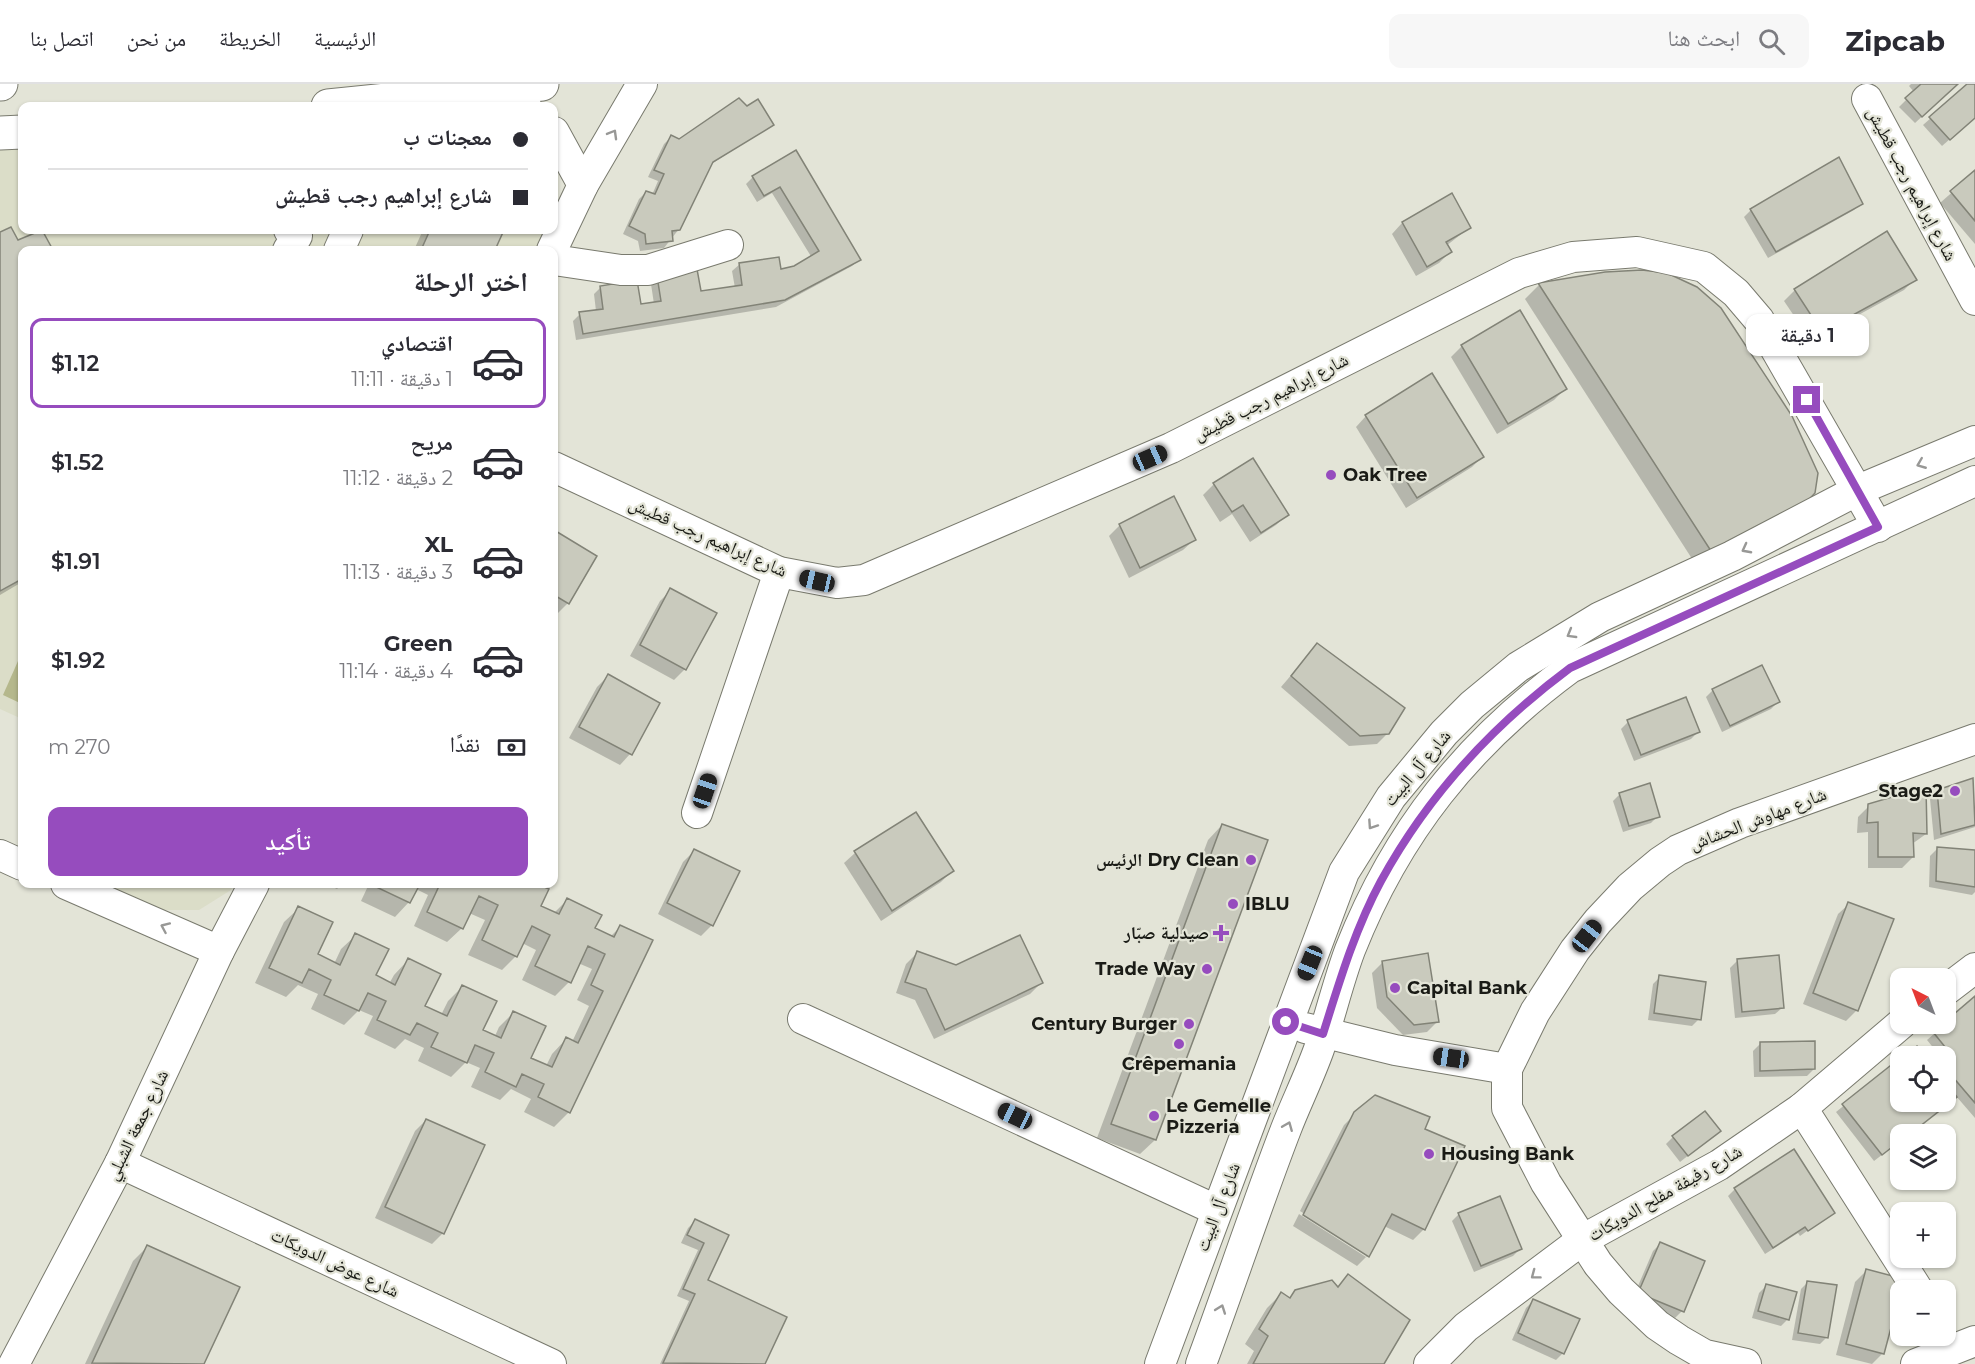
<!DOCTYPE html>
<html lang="ar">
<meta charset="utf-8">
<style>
body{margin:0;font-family:Montserrat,"Noto Naskh Arabic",sans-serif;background:#f7f7f7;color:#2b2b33;direction:rtl;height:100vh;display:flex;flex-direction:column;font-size:22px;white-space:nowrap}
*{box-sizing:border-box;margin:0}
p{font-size:20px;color:#7c7c81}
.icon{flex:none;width:33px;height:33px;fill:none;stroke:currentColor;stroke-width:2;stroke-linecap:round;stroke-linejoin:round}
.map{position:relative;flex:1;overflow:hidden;direction:ltr}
.drawer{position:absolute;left:18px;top:162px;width:540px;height:642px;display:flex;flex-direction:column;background:#fff;border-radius:12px;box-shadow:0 2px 4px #0004;direction:rtl}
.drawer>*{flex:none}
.top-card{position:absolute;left:18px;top:18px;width:540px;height:132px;border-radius:12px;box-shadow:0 2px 4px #0004;direction:rtl;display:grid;align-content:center;height:132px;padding:0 30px;background:#fff}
.needle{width:39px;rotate:318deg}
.tools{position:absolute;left:1890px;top:884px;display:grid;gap:12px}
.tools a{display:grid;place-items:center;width:66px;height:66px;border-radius:12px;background:#fff;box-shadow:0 2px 4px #0004;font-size:30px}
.end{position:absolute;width:27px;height:27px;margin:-14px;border:8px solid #964cbe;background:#fff;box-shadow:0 0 0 3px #fff}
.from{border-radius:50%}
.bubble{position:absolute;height:42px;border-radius:12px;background:#fff;box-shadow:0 2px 4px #0004;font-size:20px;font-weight:600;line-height:42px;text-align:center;direction:rtl}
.car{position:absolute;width:18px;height:36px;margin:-18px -9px;border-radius:8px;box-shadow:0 0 4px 2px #0007;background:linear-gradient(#222 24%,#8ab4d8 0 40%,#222 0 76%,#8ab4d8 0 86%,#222 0)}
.top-card b{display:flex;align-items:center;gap:21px;height:57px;font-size:22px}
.top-card b+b{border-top:2px solid #e1e1e2}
.top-card i{width:15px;height:15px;background:#2b2b33}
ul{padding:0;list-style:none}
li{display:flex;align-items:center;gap:18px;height:90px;margin:0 12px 9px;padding:0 18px;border:3px solid transparent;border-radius:12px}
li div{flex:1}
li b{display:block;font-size:22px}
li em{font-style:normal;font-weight:600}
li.on{border-color:#964cbe}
li>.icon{width:54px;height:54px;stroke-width:1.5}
h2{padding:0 30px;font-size:27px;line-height:72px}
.pay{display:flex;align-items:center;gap:15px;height:66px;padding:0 30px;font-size:22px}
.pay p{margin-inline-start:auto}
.button{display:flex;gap:12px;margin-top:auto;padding:12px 30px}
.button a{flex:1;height:69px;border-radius:12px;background:#964cbe;color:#fff;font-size:24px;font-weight:600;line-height:69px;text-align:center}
header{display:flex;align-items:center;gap:36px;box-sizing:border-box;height:84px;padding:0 30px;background:#fff;border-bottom:2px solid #e1e1e2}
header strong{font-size:28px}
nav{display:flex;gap:33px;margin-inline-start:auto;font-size:21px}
.search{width:420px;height:54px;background:#f7f7f7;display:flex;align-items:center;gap:15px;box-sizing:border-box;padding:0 21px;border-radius:12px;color:#7c7c81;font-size:22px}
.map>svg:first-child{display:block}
</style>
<header>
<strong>Zipcab</strong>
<div class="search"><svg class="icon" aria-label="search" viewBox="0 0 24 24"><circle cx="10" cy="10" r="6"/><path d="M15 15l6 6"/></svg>ابحث هنا</div>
<nav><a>الرئيسية</a><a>الخريطة</a><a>من نحن</a><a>اتصل بنا</a></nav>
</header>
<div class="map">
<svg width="1975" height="1280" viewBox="0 0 1975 1280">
<rect width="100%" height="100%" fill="#e3e4d7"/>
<g fill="#dbddc8">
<path d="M0,61H22V146H320L326,150L328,146H545L535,166H22V635L0,625Z"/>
<path d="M107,800H234L231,806L199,826H157Z"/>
</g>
<path fill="#b5b88c" d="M22,568V620L3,611Z"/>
<g fill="#0003">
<path d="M1911,0H1957L1915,39L1899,23L1914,8L1909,2Z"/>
<path d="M1969,0H1975V33L1942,62L1923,41Z"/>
<path d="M747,24L772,40L710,81L679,145L664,164L640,167L638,157L623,150L639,115L646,108L652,111L658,97L648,93L664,60L671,53L679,56Z"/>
<path d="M795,68L859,175L852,182L776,223L576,256L573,237L580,230L596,227L594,210L601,203L640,222L654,220L651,200L658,193L700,209L735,204L732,187L740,180L779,187L795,184L812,174L772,109L757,118L746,100L753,93Z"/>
<path d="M1975,88V160L1940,119Z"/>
<path d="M1451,111L1469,144L1446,162L1450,168L1439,179L1416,192L1392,150L1402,139Z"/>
<path d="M1861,119L1854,126L1768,174L1744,133L1751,126Z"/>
<path d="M40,146L51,166H22V498L0,511V150L17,158Z"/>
<path d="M423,146H502L493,166H414Z"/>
<path d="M1886,149L1915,195L1904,206L1811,257L1784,217L1795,206Z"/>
<path d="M1605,189L1816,389L1696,481L1525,215L1539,201Z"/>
<path d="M1462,262L1565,305L1554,316L1497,350L1451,273Z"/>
<path d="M1366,332L1482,373L1472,383L1406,424L1356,343Z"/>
<path d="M1214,400L1287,431L1276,441L1250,458L1232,430L1220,438L1203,411Z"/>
<path d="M1174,414L1194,456L1183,466L1129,494L1109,452L1119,442Z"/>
<path d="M554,448L595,472L568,519L557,530L554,528Z"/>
<path d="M671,506L685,585L674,596L630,572L660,517Z"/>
<path d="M1317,561L1388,649L1377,660L1349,662L1281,603Z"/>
<path d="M608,592L658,619L630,670L620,681L569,654L597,603Z"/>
<path d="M1713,606L1778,618L1771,625L1722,648L1706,613Z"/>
<path d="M1628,638L1698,648L1691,655L1634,677L1621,645Z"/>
<path d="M1972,696L1975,743L1934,756L1930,715L1937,708Z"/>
<path d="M1620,710L1658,732L1651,739L1623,748L1613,717Z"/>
<path d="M1869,722L1926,750L1912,760L1913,773L1902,784H1868V748L1857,749L1858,733Z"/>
<path d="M1222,741L1155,1056L1140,1070L1097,1054L1208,756Z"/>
<path d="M1937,765L1975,768V808L1972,811L1929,803L1930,772Z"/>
<path d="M694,767L712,841L701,852L658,830L683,778Z"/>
<path d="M855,769L952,787L941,798L881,837L844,779Z"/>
<path d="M326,800H342L337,805Z"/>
<path d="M369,800H533L547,806L539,823L554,829L567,816L593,844L610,853L620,843L651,857L569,1028L554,1043L524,1028L531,1015L511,1005L500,1016L471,1003L480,984L466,978L451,993L418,977L424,964L405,955L395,965L364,950L373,932L359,926L344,941L311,925L318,910L298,901L286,913L255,899L284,838L299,824L315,871L334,880L341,865L356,851L374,892L389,900L394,891L408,876L423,923L441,931L448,917L462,903L481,946L495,952L499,943L513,929L529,975L546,982L552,970L566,955L572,958L589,922L577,916L592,885L578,879L569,898L555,912L522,896L536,866L522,859L516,872L502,886L468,871L485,836L469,829L462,844L447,858L414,842L428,811L416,805L409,818L395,833L361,817Z"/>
<path d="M1849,820L1857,926L1846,937L1803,920L1838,830Z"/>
<path d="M917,869L956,883L1041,899L1030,910L934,955L915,916L896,909L906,880Z"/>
<path d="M1737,877L1783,923L1775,930L1735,934L1730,884Z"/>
<path d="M1383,878L1438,937L1427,948L1403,951L1377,924L1372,889Z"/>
<path d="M1660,893L1699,935L1692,942L1648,936L1653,900Z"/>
<path d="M1975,914V1034L1956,1012L1910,1050H1900V1057L1874,1077L1836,1028L1900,976V1017H1946V983L1948,981L1946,972H1940L1927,956Z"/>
<path d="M1760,960L1814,985L1807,992L1754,993L1753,967Z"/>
<path d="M1355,1030L1423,1046L1424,1145L1413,1156L1384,1142L1367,1172L1357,1182L1293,1142L1299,1130L1366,1173V1169L1300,1127L1344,1041Z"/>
<path d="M426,1036L443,1149L432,1160L375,1134L415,1047Z"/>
<path d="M1719,1047L1680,1078L1666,1060L1673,1053Z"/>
<path d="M1735,1105L1833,1128L1800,1152L1798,1149L1765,1170L1728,1112Z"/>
<path d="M1459,1130L1520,1165L1513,1172L1474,1188L1452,1137Z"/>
<path d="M695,1137L727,1152L706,1197L785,1233L764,1280H660L689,1217L677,1212L698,1166L681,1159L688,1144Z"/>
<path d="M1660,1160L1682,1227L1675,1234L1632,1216L1653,1167Z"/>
<path d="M148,1162L238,1204L203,1280H85L133,1177Z"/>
<path d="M1866,1187L1883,1269L1872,1280L1836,1271L1855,1198Z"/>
<path d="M1348,1192L1382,1280H1247L1254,1267L1245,1260L1267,1224L1281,1210L1288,1215L1296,1207L1337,1204Z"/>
<path d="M1808,1198L1827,1253L1820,1260L1792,1256L1801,1205Z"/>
<path d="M1766,1202L1788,1235L1781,1242L1752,1234L1759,1209Z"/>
<path d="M1533,1217L1563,1269L1556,1276L1512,1256L1526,1224Z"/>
</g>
<g fill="#c9cabd" stroke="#828377" stroke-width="1.5">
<path d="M1921,0H1920H1958L1922,33L1905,14Z"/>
<path d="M1967,0H1975V34L1950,56L1929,33Z"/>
<path d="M739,14L747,22L758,15L774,41L713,78L680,146L672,147L673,157L646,160L645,150L629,142L646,107L655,110L664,90L654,86L671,51L679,55Z"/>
<path d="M796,66L861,176L785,216L583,250L579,228L603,225L600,202L637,196L641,220L661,217L657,192L697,185L701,207L742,201L739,179L779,173L781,185L794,182L819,167L780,103L764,112L752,92Z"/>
<path d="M1839,73L1863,120L1776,168L1750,125Z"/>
<path d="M1975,86V137L1950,107Z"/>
<path d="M1452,109L1471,144L1446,158L1452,168L1427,183L1402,138Z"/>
<path d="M11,143L18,156L42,146L53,166H22V495L0,507V148Z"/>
<path d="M430,146H504L495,166H421Z"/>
<path d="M1887,147L1917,196L1822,248L1794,205Z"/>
<path d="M1642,186L1667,189L1697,203L1721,224L1792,332L1818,389L1815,409L1801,424L1711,467L1538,199L1605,188Z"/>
<path d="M1520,226L1567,305L1508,340L1461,261Z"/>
<path d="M1432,289L1484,373L1417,414L1365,331Z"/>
<path d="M1253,374L1289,431L1261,449L1243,421L1232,428L1213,399Z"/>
<path d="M1174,412L1196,456L1140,484L1119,440Z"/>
<path d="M554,446L597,472L569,520L554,511Z"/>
<path d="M670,504L717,529L686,586L640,561Z"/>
<path d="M1317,559L1405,624L1389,650L1360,652L1291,592Z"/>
<path d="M1762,581L1780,618L1730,642L1712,605Z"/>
<path d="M608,590L660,619L632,671L579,643Z"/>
<path d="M1686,613L1700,648L1641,671L1627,636Z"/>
<path d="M1973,694L1975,741L1941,750L1937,706Z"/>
<path d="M1650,699L1660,733L1629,742L1619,709Z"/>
<path d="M1926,703L1927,750L1913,749L1914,773H1878V738L1867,739L1868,720Z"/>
<path d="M916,728L954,787L892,827L854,767Z"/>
<path d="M1222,740L1268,756L1156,1056L1111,1040Z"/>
<path d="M1937,763L1975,766V803L1936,797Z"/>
<path d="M694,765L740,787L713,842L667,819Z"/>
<path d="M375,800H420L410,819L374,802Z"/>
<path d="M440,800H537L549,805L541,822L559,830L567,814L602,831L595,844L614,853L620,841L653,856L570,1029L538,1013L544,1000L522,990L516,1003L485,988L494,969L475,961L467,979L431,963L438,949L417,939L410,951L377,936L386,917L368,909L359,927L324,911L331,896L309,885L302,899L269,884L298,822L333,838L318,870L340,881L355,849L389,865L376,891L395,901L408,874L441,890L425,922L447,932L462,901L497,917L483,946L501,954L513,927L546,942L531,974L552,983L566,953L578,959L603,907L591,901L605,870L588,862L571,899L535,882L550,851L532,842L517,873L482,856L498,821L479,812L463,845L427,828Z"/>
<path d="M1848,818L1894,835L1858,927L1813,909Z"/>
<path d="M1020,851L1043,899L945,946L926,905L905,898L917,867L956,881Z"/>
<path d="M1428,869L1439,938L1414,941L1387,913L1382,877Z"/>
<path d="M1779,871L1784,924L1742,928L1737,875Z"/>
<path d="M1659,891L1706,898L1701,936L1654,929Z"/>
<path d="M1975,912V1019L1946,985L1954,974L1933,948Z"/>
<path d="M1815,957V985L1760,987V958Z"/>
<path d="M1917,962L1925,972H1904Z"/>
<path d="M1900,974V1017H1946V998L1957,1013L1910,1050H1900V1057L1882,1071L1842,1020Z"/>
<path d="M1375,1011L1430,1033L1425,1045L1465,1062L1425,1146L1392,1130L1369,1173L1303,1131L1354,1028Z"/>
<path d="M1705,1027L1721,1047L1688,1072L1672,1052Z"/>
<path d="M426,1035L485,1061L444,1150L385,1123Z"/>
<path d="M1794,1065L1835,1129L1808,1147L1805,1143L1773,1164L1734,1104Z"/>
<path d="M1500,1112L1522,1165L1481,1182L1458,1129Z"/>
<path d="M695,1135L729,1151L708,1196L787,1233L765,1280L663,1279L695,1210L683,1205L704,1159L687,1151Z"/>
<path d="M1660,1158L1705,1177L1684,1228L1638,1209Z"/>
<path d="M147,1161L240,1203L204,1280L92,1279Z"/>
<path d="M1866,1185L1904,1195L1884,1270L1846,1260Z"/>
<path d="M1348,1190L1410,1236L1384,1280H1253L1268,1252L1259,1245L1281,1208L1290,1214L1295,1206L1332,1196L1338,1203Z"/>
<path d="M1807,1197L1837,1201L1828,1254L1798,1249Z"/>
<path d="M1766,1200L1797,1208L1789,1236L1758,1227Z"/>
<path d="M1533,1215L1580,1235L1564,1270L1518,1249Z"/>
</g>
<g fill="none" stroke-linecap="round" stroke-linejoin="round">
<defs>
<g id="minor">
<path d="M494,6L526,22"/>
<path d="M1867,15L1975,216"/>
<path d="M554,48L583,101"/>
<path d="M288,166L297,152L289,146"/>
<path d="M339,166L348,146"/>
<path d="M552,166L583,101L642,0"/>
<path d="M554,176L621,186H648L728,161"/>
<path d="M554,383L779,488L837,499L864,496L1171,364L1519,189L1573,173L1637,168L1704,183L1736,209L1759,236L1878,443"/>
<path d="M697,729L779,488"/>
<path d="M0,771L22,781"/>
<path d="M66,800L219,867"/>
<path d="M1946,906L1975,884"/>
<path d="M803,935L1216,1126"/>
<path d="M1305,944L1395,966L1507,985"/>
<path d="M1802,1024L1918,1206"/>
<path d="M120,1079L551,1280"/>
<path d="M14,1280L120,1079L219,867L254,800"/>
<path d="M1160,1280L1344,788L1391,713L1444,649L1472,621L1518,583L1600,533L1732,472L1858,406L1975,357"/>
<path d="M1201,1280C1230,1202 1256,1123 1286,1045C1296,1019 1309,993 1319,965C1330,933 1338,898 1350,866C1397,747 1467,660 1570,584L1975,397"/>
<path d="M1429,1280L1466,1243L1582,1156L1719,1081L1802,1024L1902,939"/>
<path d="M1746,1280L1705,1271L1679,1256L1657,1241L1621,1207L1598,1180L1546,1099L1507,1024V985L1535,928L1575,866L1598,837L1630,803L1660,778L1678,766L1740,739L1975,655"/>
<path d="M1916,1280L1975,1257"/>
</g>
<g id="major">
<path d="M0,0H1"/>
<path d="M328,22L542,0"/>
<path d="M0,49L22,48"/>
</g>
</defs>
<use href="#minor" stroke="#797a6e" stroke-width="32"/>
<use href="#major" stroke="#797a6e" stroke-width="35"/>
<use href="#minor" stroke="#fff" stroke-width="30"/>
<use href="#major" stroke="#fff" stroke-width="33"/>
</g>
<defs><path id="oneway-chevron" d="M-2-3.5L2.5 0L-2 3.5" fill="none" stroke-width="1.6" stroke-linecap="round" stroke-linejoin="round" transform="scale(1.5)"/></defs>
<g stroke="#989896">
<use href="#oneway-chevron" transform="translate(613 50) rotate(-60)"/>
<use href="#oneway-chevron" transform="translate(1921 380) rotate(158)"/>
<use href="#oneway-chevron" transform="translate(1746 465) rotate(152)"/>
<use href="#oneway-chevron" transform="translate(1571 550) rotate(150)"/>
<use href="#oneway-chevron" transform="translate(1372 741) rotate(124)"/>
<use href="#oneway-chevron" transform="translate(165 843) rotate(-156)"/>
<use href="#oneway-chevron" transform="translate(1288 1042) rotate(-68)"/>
<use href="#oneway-chevron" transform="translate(1535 1191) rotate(143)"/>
<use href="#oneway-chevron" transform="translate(1221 1225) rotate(-70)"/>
</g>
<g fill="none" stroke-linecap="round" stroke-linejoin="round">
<path stroke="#964cbe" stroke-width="8" d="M1286,938L1323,950C1339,899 1355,845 1381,797C1428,711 1492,642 1570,584L1878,443L1807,316"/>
</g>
<g fill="#964cbe" stroke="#e3e4d7" stroke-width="2">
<circle cx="1331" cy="391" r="6"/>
<circle cx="1955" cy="707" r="6"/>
<circle cx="1251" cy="776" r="6"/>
<circle cx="1233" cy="820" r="6"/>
<path d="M1218 840h6v6h6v6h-6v6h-6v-6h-6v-6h6z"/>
<circle cx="1207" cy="885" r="6"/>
<circle cx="1395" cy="904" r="6"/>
<circle cx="1189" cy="940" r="6"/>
<circle cx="1179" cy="960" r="6"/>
<circle cx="1154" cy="1032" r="6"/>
<circle cx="1429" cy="1070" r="6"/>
</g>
<g text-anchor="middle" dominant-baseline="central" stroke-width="4.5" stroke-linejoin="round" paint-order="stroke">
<g font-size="18" fill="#1a1b16" stroke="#e3e4d7">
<text transform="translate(1912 100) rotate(62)">شارع إبراهيم رجب قطيش</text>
<text transform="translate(1271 313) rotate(-27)">شارع إبراهيم رجب قطيش</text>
<text transform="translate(708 453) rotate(24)">شارع إبراهيم رجب قطيش</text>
<text transform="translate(1417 684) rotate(-50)">شارع آل البيت</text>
<text transform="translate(1758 735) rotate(-21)">شارع مهاوش الحشاش</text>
<text transform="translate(137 1041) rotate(-64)">شارع جمعة الشبلي</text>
<text transform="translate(1665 1109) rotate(-30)">شارع رفيفة مفلح الدويكات</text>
<text transform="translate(1218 1123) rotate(-69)">شارع آل البيت</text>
<text transform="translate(335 1179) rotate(25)">شارع عوض الدويكات</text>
</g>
<g font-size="18" font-weight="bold" fill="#1a1b16" stroke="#e3e4d7" text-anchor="start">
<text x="1343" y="391">Oak Tree</text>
<text x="1943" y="707" text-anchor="end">Stage2</text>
<text x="1239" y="776" text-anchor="end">الرئيس Dry Clean</text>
<text x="1245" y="820">IBLU</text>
<text x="1209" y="849" text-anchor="end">صيدلية صبّار</text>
<text x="1195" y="885" text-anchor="end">Trade Way</text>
<text x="1407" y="904">Capital Bank</text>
<text x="1177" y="940" text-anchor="end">Century Burger</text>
<text x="1179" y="980" text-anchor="middle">Crêpemania</text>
<text x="1166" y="1022">Le Gemelle<tspan x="1166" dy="21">Pizzeria</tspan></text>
<text x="1441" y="1070">Housing Bank</text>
</g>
</g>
</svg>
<div class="tools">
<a><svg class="needle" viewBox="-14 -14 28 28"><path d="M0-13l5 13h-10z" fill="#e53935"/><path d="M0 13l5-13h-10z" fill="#7c7c81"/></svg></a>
<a><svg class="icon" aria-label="locate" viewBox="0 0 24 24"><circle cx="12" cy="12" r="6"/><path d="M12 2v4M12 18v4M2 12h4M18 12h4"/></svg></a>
<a><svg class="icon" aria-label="layers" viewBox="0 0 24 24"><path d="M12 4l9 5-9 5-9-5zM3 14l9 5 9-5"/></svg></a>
<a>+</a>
<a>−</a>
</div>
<i class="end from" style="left:1286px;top:938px"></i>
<i class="end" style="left:1807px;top:316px"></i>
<div class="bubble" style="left:1746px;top:230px;width:123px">1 دقيقة</div>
<i class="car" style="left:1150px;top:374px;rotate:66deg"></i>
<i class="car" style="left:817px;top:497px;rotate:283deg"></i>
<i class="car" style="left:705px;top:707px;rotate:19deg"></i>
<i class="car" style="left:1587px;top:852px;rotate:38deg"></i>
<i class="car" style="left:1310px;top:879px;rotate:202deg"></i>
<i class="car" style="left:1451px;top:974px;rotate:278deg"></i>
<i class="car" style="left:1015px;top:1032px;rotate:295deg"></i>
<div class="top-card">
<b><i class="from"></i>معجنات ب</b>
<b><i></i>شارع إبراهيم رجب قطيش</b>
</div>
<section class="drawer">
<h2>اختر الرحلة</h2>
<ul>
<li class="on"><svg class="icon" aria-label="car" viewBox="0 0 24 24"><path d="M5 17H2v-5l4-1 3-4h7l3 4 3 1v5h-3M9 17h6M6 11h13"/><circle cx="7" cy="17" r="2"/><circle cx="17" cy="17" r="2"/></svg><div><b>اقتصادي</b><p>1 دقيقة · 11:11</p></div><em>$1.12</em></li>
<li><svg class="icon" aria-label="car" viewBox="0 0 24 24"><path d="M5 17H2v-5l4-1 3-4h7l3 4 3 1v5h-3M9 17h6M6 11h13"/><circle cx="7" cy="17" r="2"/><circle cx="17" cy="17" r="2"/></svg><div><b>مريح</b><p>2 دقيقة · 11:12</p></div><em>$1.52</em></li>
<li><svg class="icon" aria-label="car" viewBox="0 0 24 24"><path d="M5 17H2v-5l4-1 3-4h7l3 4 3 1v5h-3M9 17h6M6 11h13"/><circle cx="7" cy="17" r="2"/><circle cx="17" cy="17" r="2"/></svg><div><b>XL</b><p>3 دقيقة · 11:13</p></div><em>$1.91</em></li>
<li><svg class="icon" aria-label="car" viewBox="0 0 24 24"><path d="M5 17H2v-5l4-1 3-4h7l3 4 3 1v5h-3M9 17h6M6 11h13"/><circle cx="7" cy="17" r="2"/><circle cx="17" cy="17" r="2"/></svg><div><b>Green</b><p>4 دقيقة · 11:14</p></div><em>$1.92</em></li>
</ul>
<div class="pay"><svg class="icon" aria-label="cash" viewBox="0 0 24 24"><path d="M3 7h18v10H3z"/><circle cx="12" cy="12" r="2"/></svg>نقدًا<p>270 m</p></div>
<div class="button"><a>تأكيد</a></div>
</section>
</div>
